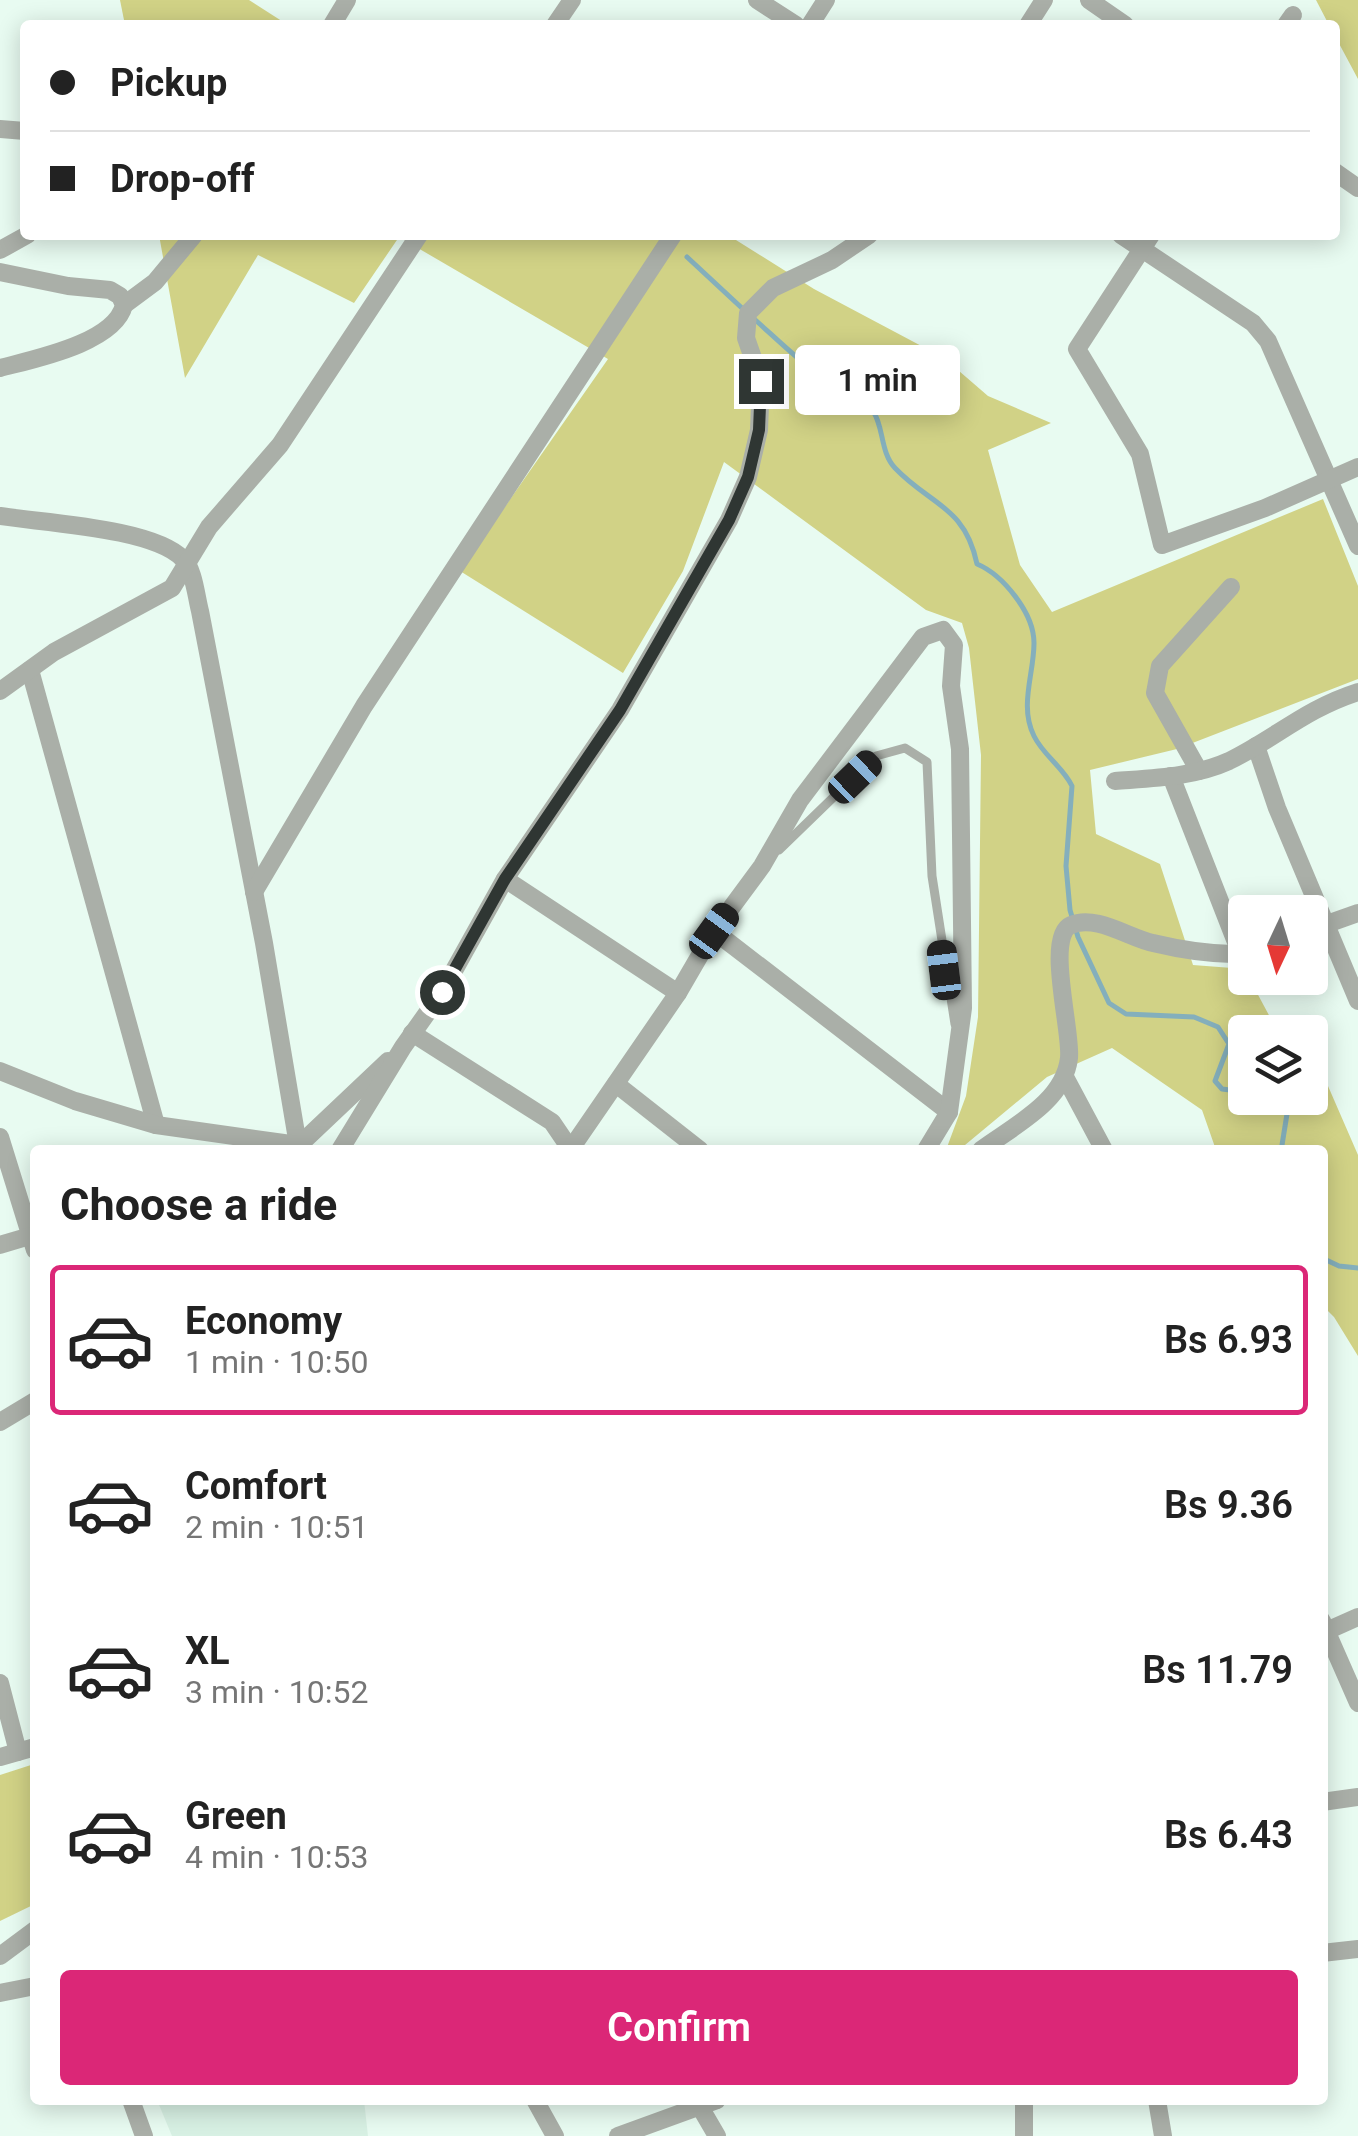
<!DOCTYPE html>
<meta charset="utf-8">
<style>
body{margin:0;font-family:Roboto,sans-serif;background:#f2f2f2;color:#222;height:100vh;display:flex;flex-direction:column;font-size:38px;white-space:nowrap}
*{box-sizing:border-box;margin:0}
p{font-size:32px;color:#767676}
.icon{flex:none;width:55px;height:55px;fill:none;stroke:currentColor;stroke-width:2;stroke-linecap:round;stroke-linejoin:round}
.map{position:relative;flex:1;overflow:hidden}
.details{position:absolute;left:30px;top:1145px;width:1298px;height:960px;display:flex;flex-direction:column;background:#fff;border-radius:10px;box-shadow:0 5px 25px #0003}
.details>*{flex:none}
.top-card{position:absolute;left:20px;top:20px;width:1320px;height:220px;border-radius:10px;box-shadow:0 5px 25px #0003;display:grid;align-content:center;height:220px;padding:0 30px;background:#fff}
.needle{width:65px;rotate:184deg}
.controls{position:absolute;left:1228px;top:895px;display:grid;gap:20px}
.controls a{display:grid;place-items:center;width:100px;height:100px;border-radius:10px;background:#fff;box-shadow:0 5px 25px #0003;font-size:50px}
.end{position:absolute;width:45px;height:45px;margin:-22px;border:12px solid #2f3633;background:#fff;box-shadow:0 0 0 5px #fff}
.from{border-radius:50%}
.bubble{position:absolute;height:70px;border-radius:10px;background:#fff;box-shadow:0 5px 25px #0003;font-size:32px;font-weight:600;line-height:70px;text-align:center}
.car{position:absolute;width:30px;height:60px;margin:-30px -15px;border-radius:12px;box-shadow:0 0 8px 2px #0007;background:linear-gradient(#222 24%,#8ab4d8 0 40%,#222 0 76%,#8ab4d8 0 86%,#222 0)}
.top-card b{display:flex;align-items:center;gap:35px;height:95px;font-size:38px}
.top-card b+b{border-top:2px solid #e0e0e0}
.top-card i{width:25px;height:25px;background:#222}
ul{padding:0;list-style:none}
li{display:flex;align-items:center;gap:30px;height:150px;margin:0 20px 15px;padding:0 10px;border:5px solid transparent;border-radius:10px}
li div{flex:1}
li b{display:block;font-size:38px}
li em{font-style:normal;font-weight:600}
li.active{border-color:#db2777}
li>.icon{width:90px;height:90px;stroke-width:1.5}
h2{padding:0 30px;font-size:45px;line-height:120px}
.button{display:flex;gap:20px;margin-top:auto;padding:20px 30px}
.button a{flex:1;height:115px;border-radius:10px;background:#db2777;color:#fff;font-size:40px;font-weight:600;line-height:115px;text-align:center}
.map>svg:first-child{display:block}
</style>
<div class="map">
<svg width="1358" height="2136" viewBox="0 0 1358 2136">
<rect width="100%" height="100%" fill="#e8fbf1"/>
<path fill="#d7f0e3" d="M157,2100H364L368,2136H172Z"/>
<g fill="#d1d286">
<path d="M120,0H249L288,25H125Z"/>
<path d="M1316,0H1358V79L1335,36V25H1329Z"/>
<path d="M159,235H728L814,289L944,358L988,396L1051,423L988,450L1020,565L1052,612L1323,499L1358,586V679L1177,749L1090,770L1096,834L1160,864L1193,965L1245,969V978H1249L1278,1032H1245V1098H1310V1085L1328,1086L1358,1155V1356L1334,1317L1323,1306L1322,1150H1216L1202,1110L1112,1048L1047,1077L959,1150H946L966,1096L978,1017L981,755L969,648L962,623L926,610L724,462L683,571L623,673L460,571L608,359L399,237L354,303L258,255L185,378Z"/>
<path d="M31,1765L35,1776V1904L0,1921V1775Z"/>
</g>
<g fill="none" stroke-linecap="round" stroke-linejoin="round">
<g stroke="#84afbc" stroke-width="5">
<path d="M687,257L744,310"/>
<path d="M752,317C779,341 805,367 835,386C849,395 862,397 873,411C884,427 880,452 895,468C930,505 965,506 977,564C1003,575 1034,613 1034,643C1034,674 1019,706 1034,736C1043,755 1063,767 1072,786L1066,866L1070,910L1078,937L1109,1003L1126,1014L1194,1017L1218,1027L1229,1044L1215,1081L1222,1089L1245,1092"/>
<path d="M1262,1098L1267,1107L1283,1103L1287,1114L1282,1145L1285,1150"/>
<path d="M1322,1258L1339,1266L1358,1268"/>
</g>
<path stroke="#aaafa8" stroke-width="9" d="M779,850L876,756L905,748L927,762L932,876L955,1024"/>
<g stroke="#aaafa8" stroke-width="18">
<path d="M757,0L796,25"/>
<path d="M1089,0L1125,25"/>
<path d="M332,25L347,0"/>
<path d="M555,25L572,0"/>
<path d="M810,25L826,0"/>
<path d="M1028,25L1044,0"/>
<path d="M1286,25L1293,15"/>
<path d="M0,129L25,131"/>
<path d="M1335,172L1358,188"/>
<path d="M1121,235L1253,323L1268,341L1358,546"/>
<path d="M1151,235L1077,349L1140,454L1162,545L1265,508L1358,467"/>
<path d="M0,250L27,235"/>
<path d="M0,272L68,286L110,290L120,296L124,305C115,343 34,359 0,368"/>
<path d="M124,305L155,282L194,235"/>
<path d="M0,516C44,523 154,528 183,559C194,569 196,596 200,611L264,943L298,1145"/>
<path d="M30,670L156,1125"/>
<path d="M0,691L54,652L172,588L209,527L280,445L419,235"/>
<path d="M1256,746L1277,808L1358,1001"/>
<path d="M1199,771L1155,693L1160,666L1231,587"/>
<path d="M1171,776L1241,955"/>
<path d="M1115,781C1153,778 1194,777 1229,761C1276,738 1305,709 1358,692"/>
<path d="M505,879L678,993"/>
<path d="M254,892L364,706L673,235"/>
<path d="M1310,930L1358,913"/>
<path d="M714,931L949,1112"/>
<path d="M412,1033L552,1122L571,1150"/>
<path d="M0,1071L75,1101L156,1125L298,1145"/>
<path d="M1065,1077L1104,1150"/>
<path d="M616,1084L700,1150"/>
<path d="M0,1137L35,1250"/>
<path d="M295,1149L388,1061"/>
<path d="M340,1150L403,1047L442,992L505,879L620,710L729,520L748,477L759,430L761,381L746,338L748,313L773,288L832,260L869,235"/>
<path d="M570,1150L678,993L714,931L762,866L800,800L923,637L943,630L954,645L951,686L960,749L963,1008L949,1112L926,1150"/>
<path d="M981,1150C1013,1126 1064,1102 1069,1058C1072,1032 1045,936 1071,925C1096,914 1129,938 1153,943C1182,950 1215,955 1245,954"/>
<path d="M0,1245L30,1236"/>
<path d="M0,1422L35,1401"/>
<path d="M1322,1621L1358,1703"/>
<path d="M1322,1633L1358,1617"/>
<path d="M0,1683L18,1752"/>
<path d="M0,1757L35,1747"/>
<path d="M1322,1802L1358,1797"/>
<path d="M1322,1953L1358,1949"/>
<path d="M0,1956L35,1930"/>
<path d="M0,1993L35,1986"/>
<path d="M131,2100L144,2136"/>
<path d="M535,2100L555,2136"/>
<path d="M696,2100L717,2136"/>
<path d="M1024,2100V2136"/>
<path d="M1157,2100L1163,2136"/>
<path d="M618,2136L717,2100"/>
</g>
</g>
<g fill="none" stroke-linecap="round" stroke-linejoin="round">
<path stroke="#2f3633" stroke-width="12" d="M442,992L505,879L620,710L729,520L748,477L759,430L761,381"/>
</g>
</svg>
<div class="controls">
<a><svg class="needle" viewBox="-14 -14 28 28"><path d="M0-13l5 13h-10z" fill="#e53935"/><path d="M0 13l5-13h-10z" fill="#767676"/></svg></a>
<a><svg class="icon" aria-label="layers" viewBox="0 0 24 24"><path d="M12 4l9 5-9 5-9-5zM3 14l9 5 9-5"/></svg></a>
</div>
<i class="end from" style="left:442px;top:992px"></i>
<i class="end" style="left:761px;top:381px"></i>
<div class="bubble" style="left:795px;top:345px;width:165px">1 min</div>
<i class="car" style="left:855px;top:777px;rotate:46deg"></i>
<i class="car" style="left:714px;top:931px;rotate:36deg"></i>
<i class="car" style="left:944px;top:970px;rotate:353deg"></i>
<div class="top-card">
<b><i class="from"></i>Pickup</b>
<b><i></i>Drop-off</b>
</div>
<section class="details">
<h2>Choose a ride</h2>
<ul>
<li class="active"><svg class="icon" aria-label="car" viewBox="0 0 24 24"><path d="M5 17H2v-5l4-1 3-4h7l3 4 3 1v5h-3M9 17h6M6 11h13"/><circle cx="7" cy="17" r="2"/><circle cx="17" cy="17" r="2"/></svg><div><b>Economy</b><p>1 min · 10:50</p></div><em>Bs 6.93</em></li>
<li><svg class="icon" aria-label="car" viewBox="0 0 24 24"><path d="M5 17H2v-5l4-1 3-4h7l3 4 3 1v5h-3M9 17h6M6 11h13"/><circle cx="7" cy="17" r="2"/><circle cx="17" cy="17" r="2"/></svg><div><b>Comfort</b><p>2 min · 10:51</p></div><em>Bs 9.36</em></li>
<li><svg class="icon" aria-label="car" viewBox="0 0 24 24"><path d="M5 17H2v-5l4-1 3-4h7l3 4 3 1v5h-3M9 17h6M6 11h13"/><circle cx="7" cy="17" r="2"/><circle cx="17" cy="17" r="2"/></svg><div><b>XL</b><p>3 min · 10:52</p></div><em>Bs 11.79</em></li>
<li><svg class="icon" aria-label="car" viewBox="0 0 24 24"><path d="M5 17H2v-5l4-1 3-4h7l3 4 3 1v5h-3M9 17h6M6 11h13"/><circle cx="7" cy="17" r="2"/><circle cx="17" cy="17" r="2"/></svg><div><b>Green</b><p>4 min · 10:53</p></div><em>Bs 6.43</em></li>
</ul>
<div class="button"><a>Confirm</a></div>
</section>
</div>
